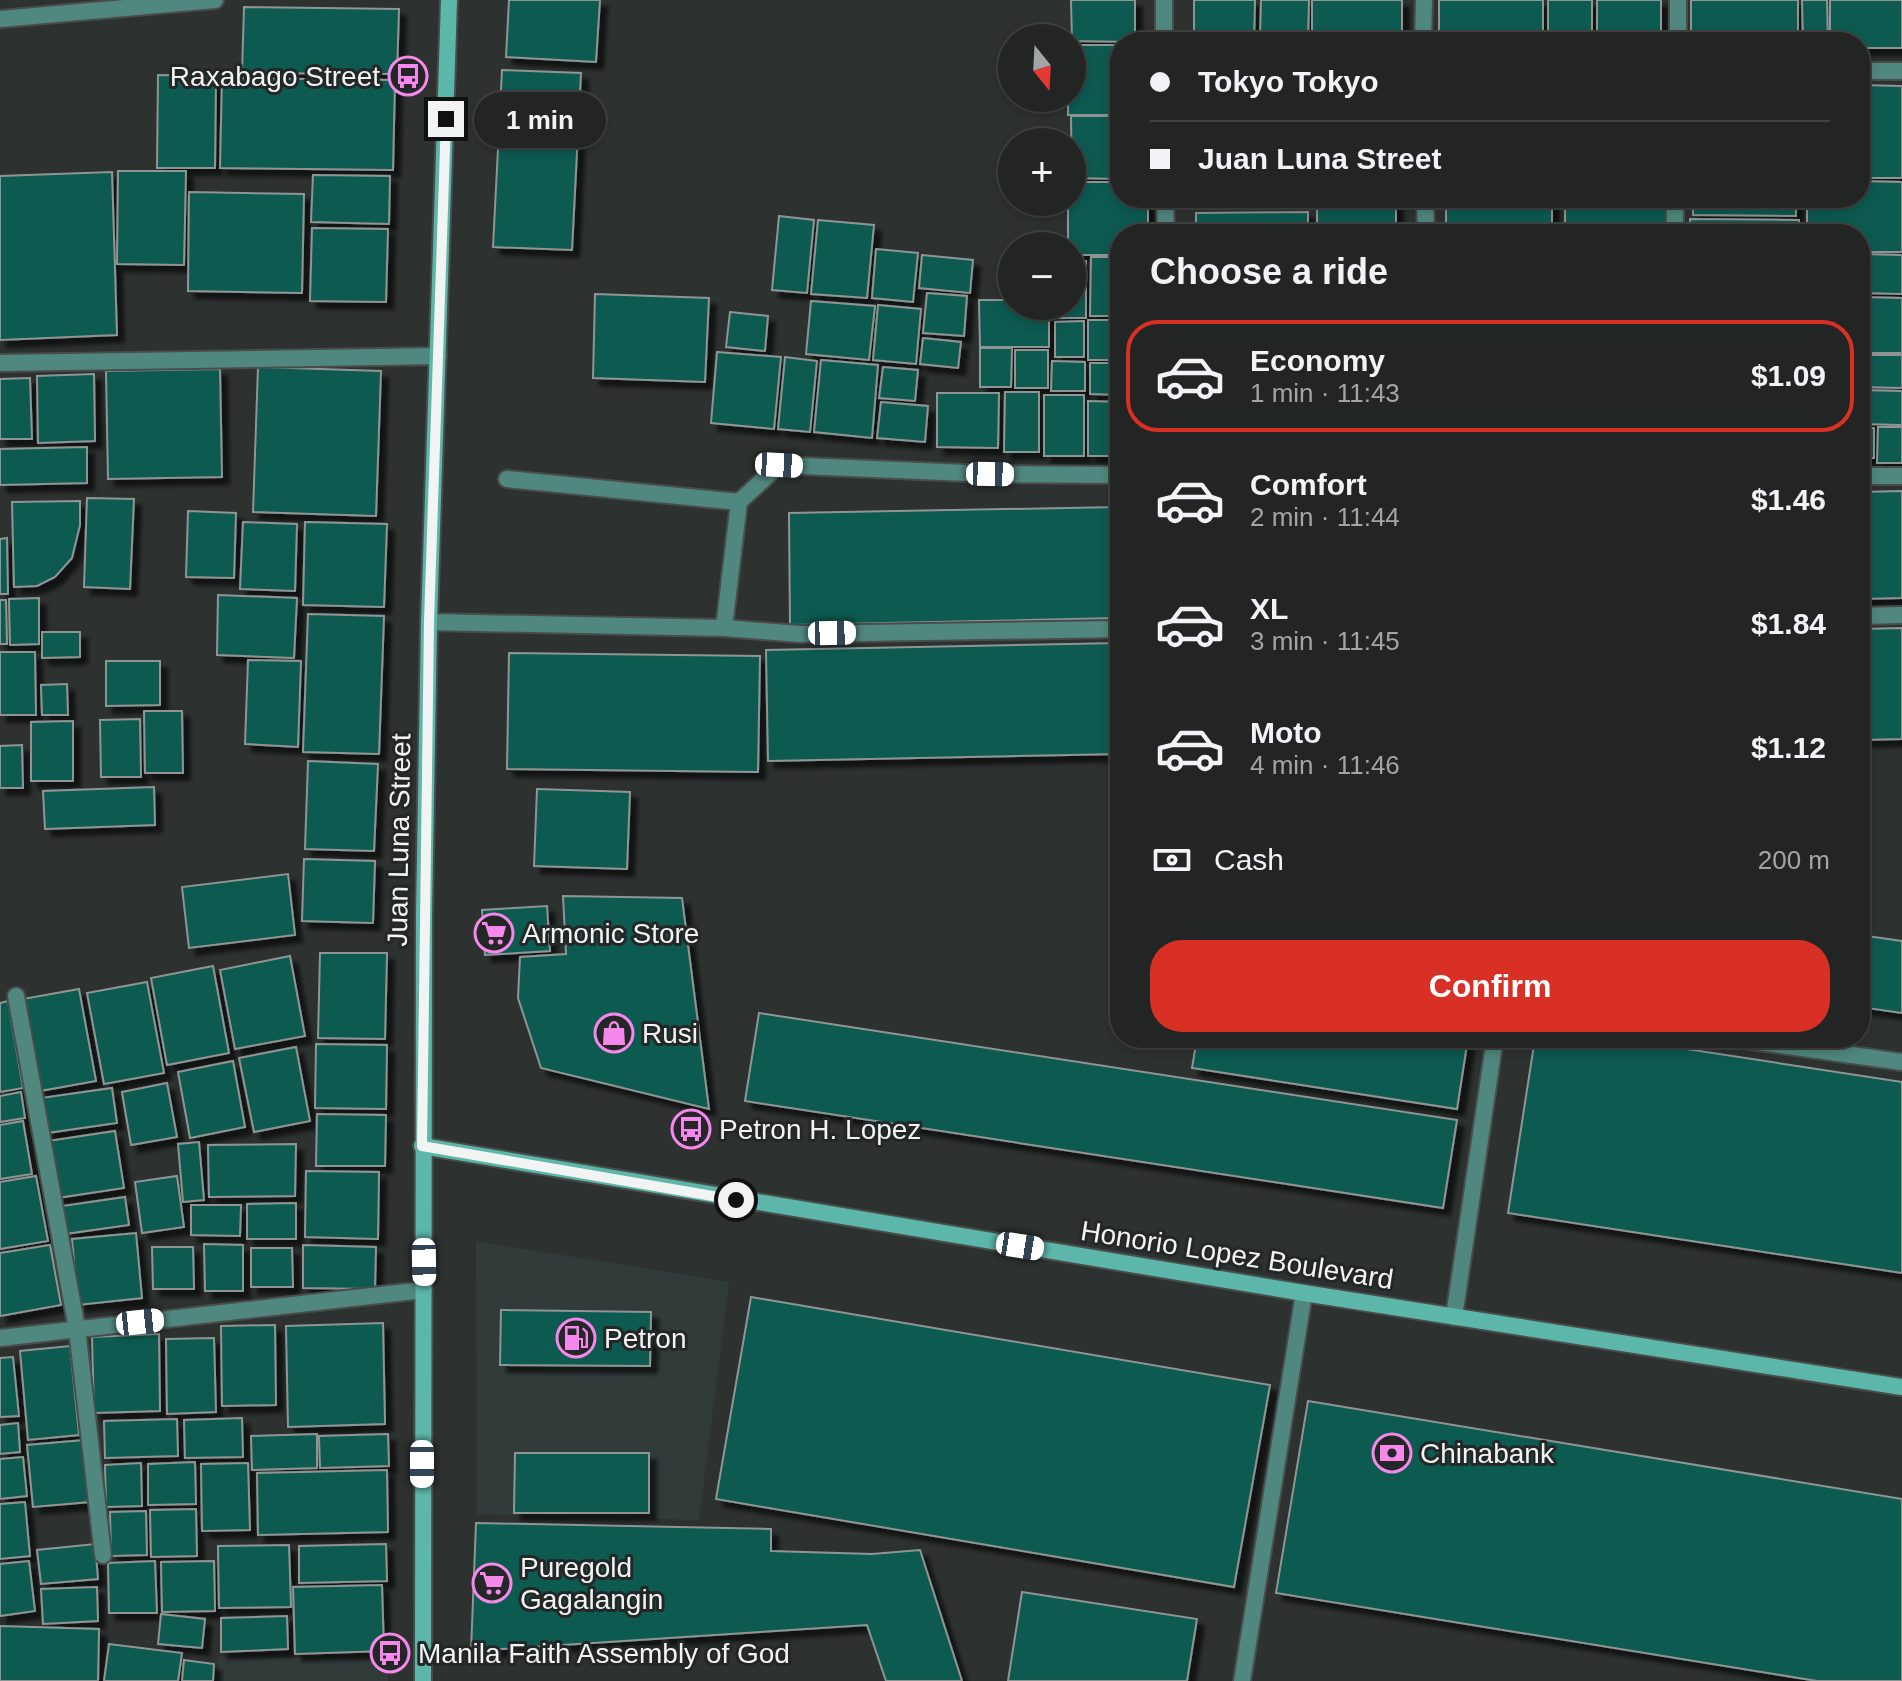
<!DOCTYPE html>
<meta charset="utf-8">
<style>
body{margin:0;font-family:Arial,sans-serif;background:#2a2d2c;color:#f1f3f6;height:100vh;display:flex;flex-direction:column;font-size:30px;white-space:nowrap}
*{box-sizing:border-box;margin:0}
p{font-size:26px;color:#a2a5a6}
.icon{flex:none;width:44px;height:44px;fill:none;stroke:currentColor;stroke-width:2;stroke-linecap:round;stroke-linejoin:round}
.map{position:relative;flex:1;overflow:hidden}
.side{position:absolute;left:1110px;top:224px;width:760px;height:824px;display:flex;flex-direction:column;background:#222524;border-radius:32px;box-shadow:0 4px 12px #0003,0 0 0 2px #3f4241}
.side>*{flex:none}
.hud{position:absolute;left:1110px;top:32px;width:760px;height:176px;border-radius:32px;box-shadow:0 4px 12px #0003,0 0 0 2px #3f4241;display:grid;align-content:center;height:176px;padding:0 40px;background:#222524}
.needle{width:52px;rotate:162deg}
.fabs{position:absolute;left:998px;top:24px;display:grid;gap:16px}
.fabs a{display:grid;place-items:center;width:88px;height:88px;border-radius:50%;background:#222524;box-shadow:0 4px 12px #0003,0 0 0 2px #3f4241;font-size:40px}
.end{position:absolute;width:36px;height:36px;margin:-18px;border:10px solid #f1f4f3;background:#111;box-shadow:0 0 0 4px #111}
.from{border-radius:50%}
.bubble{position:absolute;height:56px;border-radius:28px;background:#222524;box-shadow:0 4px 12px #0003,0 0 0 2px #3f4241;font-size:26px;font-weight:700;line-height:56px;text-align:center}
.car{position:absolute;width:24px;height:48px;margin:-24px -12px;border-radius:10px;box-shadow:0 0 6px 2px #0007;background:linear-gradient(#fff 24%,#345 0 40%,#fff 0 76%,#345 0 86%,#fff 0)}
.hud b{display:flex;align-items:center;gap:28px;height:76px;font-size:30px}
.hud b+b{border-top:2px solid #3f4241}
.hud i{width:20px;height:20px;background:#f1f3f6}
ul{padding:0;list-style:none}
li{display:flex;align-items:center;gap:24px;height:112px;margin:0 16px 12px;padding:0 24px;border:4px solid transparent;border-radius:32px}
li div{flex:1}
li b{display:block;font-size:30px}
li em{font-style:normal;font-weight:700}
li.selected{border-color:#d93025}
li>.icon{width:72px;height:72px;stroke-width:1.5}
h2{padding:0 40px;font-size:36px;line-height:96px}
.pay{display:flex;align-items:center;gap:20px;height:88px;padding:0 40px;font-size:30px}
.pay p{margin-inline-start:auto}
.primary-button{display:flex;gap:16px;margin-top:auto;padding:16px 40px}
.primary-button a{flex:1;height:92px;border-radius:32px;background:#d93025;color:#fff;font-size:32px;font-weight:700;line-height:92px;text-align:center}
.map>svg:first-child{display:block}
</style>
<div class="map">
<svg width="1902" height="1681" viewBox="0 0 1902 1681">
<defs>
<filter id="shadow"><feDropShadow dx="7" dy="7" stdDeviation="2" flood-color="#0009"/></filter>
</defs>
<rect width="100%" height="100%" fill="#2d3130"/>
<g fill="#313c3a">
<path d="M476,1241L729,1282L699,1520L477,1514Z"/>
<path d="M218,1657L387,1659L388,1681H217Z"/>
</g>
<g fill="#075a51" stroke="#909594" stroke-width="2" filter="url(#shadow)">
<path d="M509,0H600L596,62L506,57Z"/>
<path d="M1071,0H1135V42L1072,41Z"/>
<path d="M1194,0H1255L1254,42H1194Z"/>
<path d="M1261,0H1309L1308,39H1260Z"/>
<rect x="1312" y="0" width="90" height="42"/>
<rect x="1439" y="0" width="104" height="42"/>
<rect x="1548" y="0" width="44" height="42"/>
<rect x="1597" y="0" width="64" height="42"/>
<rect x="1691" y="0" width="107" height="42"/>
<path d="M1802,0H1827L1828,42H1803Z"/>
<path d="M1830,0H1902V48H1860V42H1830Z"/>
<path d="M244,7L399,9L397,74L242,73Z"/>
<path d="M1072,45H1120V115H1068V98H1072Z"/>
<path d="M502,70L581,73L572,250L493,247Z"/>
<path d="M158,75L216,76L215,168H157Z"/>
<path d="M222,78L395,80L393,170L220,168Z"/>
<path d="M1861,85L1902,86V178H1860Z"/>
<path d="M1071,116H1120V179L1072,178Z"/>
<path d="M118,171H186L184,265L117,264Z"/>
<path d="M112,172L117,335L0,340V176Z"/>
<path d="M313,175L390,176L389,224L311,222Z"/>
<path d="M1860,181L1902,182V252H1860V234H1807V198H1860Z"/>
<path d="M1072,182H1120V198H1148V234H1120V255H1072V246H1068V202H1072Z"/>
<path d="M189,192L304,194L302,293L188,291Z"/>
<rect x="1317" y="198" width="79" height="36"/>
<rect x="1446" y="198" width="106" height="36"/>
<rect x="1565" y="198" width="103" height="36"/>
<path d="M1693,198H1796V216L1693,215Z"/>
<path d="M1308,212V234H1196V213Z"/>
<path d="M779,216L814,220L807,293L772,290Z"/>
<path d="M1690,219L1799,220V234H1690Z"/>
<path d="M818,220L874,225L867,298L811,294Z"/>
<path d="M312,228L388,229L386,302L310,301Z"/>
<path d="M876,249L918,253L913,302L872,298Z"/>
<path d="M1860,254L1902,255V294L1860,293Z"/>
<path d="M922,255L973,260L970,293L919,288Z"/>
<path d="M1091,257H1120V316H1090Z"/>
<path d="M1072,261H1086V318H1058V306H1072Z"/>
<path d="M927,293L967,296L964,336L923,333Z"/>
<path d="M595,294L709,298L705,382L593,378Z"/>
<path d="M1860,297L1902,298V353H1860Z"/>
<path d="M979,300H1012V306H1049V347H980Z"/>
<path d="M811,301L875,306L869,360L806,354Z"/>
<path d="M878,305L921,309L916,364L873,360Z"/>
<path d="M730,312L768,316L765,351L726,347Z"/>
<rect x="1088" y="320" width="32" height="40"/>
<path d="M1084,321V357H1055V322Z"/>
<path d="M923,338L961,342L958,368L920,364Z"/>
<path d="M980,348H1012L1011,387H980Z"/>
<rect x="1015" y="350" width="33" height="38"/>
<path d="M717,352L781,357L774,429L711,423Z"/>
<path d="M1860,355H1902V388L1860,387Z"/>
<path d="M785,357L817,361L810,432L778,429Z"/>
<path d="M821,360L878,365L872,438L814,432Z"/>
<path d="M1052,361L1085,362V391H1051Z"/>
<path d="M1090,363H1120V395L1090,394Z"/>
<path d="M258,367L381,371L376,516L253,512Z"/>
<path d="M883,367L918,370L915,401L879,398Z"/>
<path d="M220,369L222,477L108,479L106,371Z"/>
<path d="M94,374L95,441L38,443L37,376Z"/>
<path d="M30,378L32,439H0V379Z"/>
<path d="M1860,390L1902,391V425L1860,424Z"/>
<path d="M1005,392H1039V452H1004Z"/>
<path d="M937,393H999L998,448L937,447Z"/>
<rect x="1044" y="395" width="40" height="61"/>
<path d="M1088,401L1120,402V456H1088Z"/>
<path d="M881,402L928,406L925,442L877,438Z"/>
<path d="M1878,427H1902V463H1877Z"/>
<rect x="1860" y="428" width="14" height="30"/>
<path d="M87,447V483L0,485V449Z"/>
<path d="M1902,491V598L1860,599V492Z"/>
<path d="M87,498L134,499L130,589L84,587Z"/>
<path d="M80,501V525L72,558L55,577L37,586L14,587L12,502Z"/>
<path d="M1120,507V618L790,625L789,513Z"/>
<path d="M188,511L236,513L234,578L186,577Z"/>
<path d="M243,522L297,524L295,591L240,589Z"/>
<path d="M305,522L387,524L384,607L303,605Z"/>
<path d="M7,538L8,594H0V539Z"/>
<path d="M218,595L297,598L294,658L217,655Z"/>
<path d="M39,598V644L10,645L9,599Z"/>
<path d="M0,600H6L7,644H0Z"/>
<path d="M308,614L384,616L379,754L303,752Z"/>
<path d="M1902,628V739L1860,740V629Z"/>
<path d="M42,632H80V657L42,658Z"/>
<path d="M1120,643V754L768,761L766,650Z"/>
<path d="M0,652H35L36,715H0Z"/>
<path d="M509,653L760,656L758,772L507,769Z"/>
<path d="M248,660L301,661L298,747L245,744Z"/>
<path d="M106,661H160V705L106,706Z"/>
<path d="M67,684L68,715H42L41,685Z"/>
<path d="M144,711H182L183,773H145Z"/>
<path d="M140,719L141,777H101L100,720Z"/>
<path d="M73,721V781H31V722Z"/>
<path d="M22,745L23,788H0V746Z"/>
<path d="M308,761L378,764L374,851L305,849Z"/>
<path d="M154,787L155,825L45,829L43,791Z"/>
<path d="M537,789L630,792L627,869L534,866Z"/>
<path d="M304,859L375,861L373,923L302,921Z"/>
<path d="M288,874L295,935L189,948L182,887Z"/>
<path d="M563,896L682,898L709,1109L541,1068L518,998L520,957L566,954Z"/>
<path d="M547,906L550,951L485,955L482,910Z"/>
<path d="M1860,935L1902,941V1013L1860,1007Z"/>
<path d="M320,953H387L385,1039L318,1038Z"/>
<path d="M290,956L305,1036L235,1049L220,970Z"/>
<path d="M213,966L229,1053L167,1065L151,978Z"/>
<path d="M147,982L164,1073L104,1084L87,993Z"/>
<path d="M79,989L96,1081L40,1091L23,999Z"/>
<path d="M8,1001L23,1088L0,1092V1003Z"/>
<path d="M759,1013L1457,1120L1443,1208L745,1101Z"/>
<path d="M1197,1038H1468L1457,1109L1192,1068Z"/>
<path d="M1535,1038H1614L1902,1082V1273L1508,1213Z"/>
<path d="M316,1044L387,1045L386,1109L315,1108Z"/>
<path d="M296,1047L310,1121L254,1132L239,1058Z"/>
<path d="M233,1061L245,1127L190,1138L178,1072Z"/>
<path d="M167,1083L177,1137L131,1145L122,1092Z"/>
<path d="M112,1088L117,1123L47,1133L41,1098Z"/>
<path d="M21,1092L25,1118L0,1122V1096Z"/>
<path d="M317,1114L386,1115L385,1166H316Z"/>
<path d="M23,1121L32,1174L0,1179V1125Z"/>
<path d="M115,1131L124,1188L57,1198L48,1141Z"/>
<path d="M199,1142L204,1200L183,1202L178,1144Z"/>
<path d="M296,1144L295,1196L209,1197L208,1145Z"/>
<path d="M306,1171L379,1172L378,1239L305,1237Z"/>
<path d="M36,1176L48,1241L0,1249V1182Z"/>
<path d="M177,1176L184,1227L142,1233L135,1182Z"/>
<path d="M125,1197L129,1225L65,1234L62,1206Z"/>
<path d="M296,1203V1239H247V1204Z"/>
<path d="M191,1205H241L240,1236L191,1235Z"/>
<path d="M136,1233L142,1298L78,1305L72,1239Z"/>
<path d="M204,1244L243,1245V1291H205Z"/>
<path d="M50,1245L61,1305L0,1316V1253Z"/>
<path d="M303,1245L376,1247L375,1289L303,1288Z"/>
<path d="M152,1247H193L194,1289H153Z"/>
<path d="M251,1248H292L293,1287H251Z"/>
<path d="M751,1297L1270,1385L1234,1587L716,1499Z"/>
<path d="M501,1310L651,1312L650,1366L500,1365Z"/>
<path d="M383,1323L385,1424L288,1427L286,1326Z"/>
<path d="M275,1325L276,1405L222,1406L221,1326Z"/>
<path d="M159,1334L160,1411L94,1413L92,1337Z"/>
<path d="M214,1338L216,1412L167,1414L166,1339Z"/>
<path d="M70,1346L79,1435L28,1440L20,1351Z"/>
<path d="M13,1357L19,1416L0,1417V1358Z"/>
<path d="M1308,1401L1902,1499V1681H1817L1276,1593Z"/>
<path d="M242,1418L243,1457L185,1458L184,1420Z"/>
<path d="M177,1419L178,1456L105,1458L104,1421Z"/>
<path d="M18,1423L20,1452L0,1454V1425Z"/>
<path d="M317,1434V1468L252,1470L251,1436Z"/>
<path d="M388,1434L389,1466L320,1468L319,1436Z"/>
<path d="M84,1440L90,1502L33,1507L27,1445Z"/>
<path d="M515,1453H649V1513H514Z"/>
<path d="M23,1457L27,1496L0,1499V1459Z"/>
<path d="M195,1462L196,1504L148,1505V1464Z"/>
<path d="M141,1463L142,1506L106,1507L105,1465Z"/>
<path d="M248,1463L250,1530L202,1531L201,1464Z"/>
<path d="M387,1470L388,1532L258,1535L257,1473Z"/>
<path d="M25,1502L30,1556L0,1559V1504Z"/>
<path d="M196,1509L197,1556L151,1557L150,1510Z"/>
<path d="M146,1511L147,1555L111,1556L110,1512Z"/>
<path d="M476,1523L771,1529V1551L872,1554L920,1550L962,1681H886L867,1625L471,1651Z"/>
<path d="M95,1544L98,1579L41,1584L37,1550Z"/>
<path d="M386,1544L387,1581L299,1583V1546Z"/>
<path d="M289,1545L291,1607L219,1608L218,1546Z"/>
<path d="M29,1561L35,1611L0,1616V1564Z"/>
<path d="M155,1561L157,1613H109L108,1563Z"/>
<path d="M214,1561L215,1611L162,1612L161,1562Z"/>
<path d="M382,1585L384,1651L295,1654L293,1587Z"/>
<path d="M97,1587L98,1621L43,1624L41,1589Z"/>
<path d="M1022,1592L1197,1619L1187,1681H1008Z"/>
<path d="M161,1614L205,1619L202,1648L158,1644Z"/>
<path d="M287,1616L288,1649L221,1652V1618Z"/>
<path d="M0,1626L99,1629L98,1681H0Z"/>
<path d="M109,1644L182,1653L178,1681H104Z"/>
<path d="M184,1660L214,1664L213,1681H182Z"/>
</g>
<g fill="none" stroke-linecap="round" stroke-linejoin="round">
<defs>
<g id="service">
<path d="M1860,476H1902"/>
<path d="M507,479L739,502"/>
<path d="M1860,616L1902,615"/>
<path d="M429,622L724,628L800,634L1120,629"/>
<path d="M724,628L739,502L779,465L990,474L1120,475"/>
<path d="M16,996L77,1329L103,1555"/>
<path d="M1730,1038L1902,1062"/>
<path d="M1454,1317L1495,1038"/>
<path d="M1242,1681L1304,1293"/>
</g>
<path id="pedestrian" d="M0,19L215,0"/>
<g id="minor">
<path d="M1164,0V42"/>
<path d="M1423,42L1424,0"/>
<path d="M1678,42V0"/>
<path d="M1860,71H1902"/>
<path d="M1165,198L1166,234"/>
<path d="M1425,198L1426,234"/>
<path d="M1675,234V198"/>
<path d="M0,363L438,356"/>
<path d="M0,1338L424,1290"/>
</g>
<g id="secondary">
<path d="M422,1146L1304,1293L1902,1387"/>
<path d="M423,1681L424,915L429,622L449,0"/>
</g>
</defs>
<use href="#service" stroke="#484c4b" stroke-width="20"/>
<use href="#pedestrian" stroke="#484c4b" stroke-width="20"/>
<use href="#minor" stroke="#484c4b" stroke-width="20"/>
<use href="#secondary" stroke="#484c4b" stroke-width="20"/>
<use href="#service" stroke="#50877e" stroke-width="16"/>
<use href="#pedestrian" stroke="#50877e" stroke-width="16"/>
<use href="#minor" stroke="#50877e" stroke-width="16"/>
<use href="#secondary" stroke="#5cb7aa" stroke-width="16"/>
</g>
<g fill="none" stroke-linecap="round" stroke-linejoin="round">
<path stroke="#f1f4f3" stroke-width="10" d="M446,119L429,622L422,1146L736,1200"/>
</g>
<defs>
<symbol id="bus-ring" viewBox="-11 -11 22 22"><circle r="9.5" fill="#242727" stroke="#f788eb" stroke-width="1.5"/><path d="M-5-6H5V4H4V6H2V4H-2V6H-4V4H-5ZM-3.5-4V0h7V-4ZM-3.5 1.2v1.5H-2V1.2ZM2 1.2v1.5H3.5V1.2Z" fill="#f788eb"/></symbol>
<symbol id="supermarket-ring" viewBox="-11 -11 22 22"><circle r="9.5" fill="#242727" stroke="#f788eb" stroke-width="1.5"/><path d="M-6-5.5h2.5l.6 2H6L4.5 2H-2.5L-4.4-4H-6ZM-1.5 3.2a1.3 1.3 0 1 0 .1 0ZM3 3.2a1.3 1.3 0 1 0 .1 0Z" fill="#f788eb"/></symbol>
<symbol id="shop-ring" viewBox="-11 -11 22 22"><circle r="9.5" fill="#242727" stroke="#f788eb" stroke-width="1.5"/><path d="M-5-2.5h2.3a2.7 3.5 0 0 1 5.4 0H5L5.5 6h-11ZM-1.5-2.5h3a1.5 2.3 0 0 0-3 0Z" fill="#f788eb"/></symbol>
<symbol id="fuel-ring" viewBox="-11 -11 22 22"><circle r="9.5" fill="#242727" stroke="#f788eb" stroke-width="1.5"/><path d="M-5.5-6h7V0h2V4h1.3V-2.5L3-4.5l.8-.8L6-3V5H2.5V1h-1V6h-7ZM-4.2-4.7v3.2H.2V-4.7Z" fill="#f788eb"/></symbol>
<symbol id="bank-ring" viewBox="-11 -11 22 22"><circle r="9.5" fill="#242727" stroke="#f788eb" stroke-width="1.5"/><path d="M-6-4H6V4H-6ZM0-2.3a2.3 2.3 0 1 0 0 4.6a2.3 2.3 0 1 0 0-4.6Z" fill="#f788eb"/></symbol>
</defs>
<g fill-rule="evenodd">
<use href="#bus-ring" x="386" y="54" width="44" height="44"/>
<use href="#supermarket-ring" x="472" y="911" width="44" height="44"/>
<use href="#shop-ring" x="592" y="1011" width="44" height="44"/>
<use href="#bus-ring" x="669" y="1107" width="44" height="44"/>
<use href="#fuel-ring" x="554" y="1316" width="44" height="44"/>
<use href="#bank-ring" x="1370" y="1431" width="44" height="44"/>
<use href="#supermarket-ring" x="470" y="1561" width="44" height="44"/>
<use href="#bus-ring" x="368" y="1631" width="44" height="44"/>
</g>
<g text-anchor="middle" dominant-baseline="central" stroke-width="6" stroke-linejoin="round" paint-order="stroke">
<g font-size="28" fill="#f1f4f3" stroke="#242727" text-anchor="start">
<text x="380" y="76" text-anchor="end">Raxabago Street</text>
<text x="522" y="933">Armonic Store</text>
<text x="642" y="1033">Rusi</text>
<text x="719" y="1129">Petron H. Lopez</text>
<text x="604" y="1338">Petron</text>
<text x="1420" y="1453">Chinabank</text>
<text x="520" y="1567">Puregold<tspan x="520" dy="32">Gagalangin</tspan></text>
<text x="418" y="1653">Manila Faith Assembly of God</text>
</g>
<g font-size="28" fill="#f1f4f3" stroke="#242727">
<text transform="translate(399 840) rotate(-89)">Juan Luna Street</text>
<text transform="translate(1237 1255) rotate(9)">Honorio Lopez Boulevard</text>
</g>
</g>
</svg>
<div class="fabs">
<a><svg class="needle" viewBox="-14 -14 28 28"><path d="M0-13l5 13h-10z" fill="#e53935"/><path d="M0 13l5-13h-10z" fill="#a2a5a6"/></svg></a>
<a>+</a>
<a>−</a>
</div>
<i class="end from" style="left:736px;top:1200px"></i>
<i class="end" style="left:446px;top:119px"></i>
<div class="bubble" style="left:474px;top:92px;width:132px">1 min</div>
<i class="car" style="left:779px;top:465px;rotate:93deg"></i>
<i class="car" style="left:990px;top:474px;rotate:91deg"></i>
<i class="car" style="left:832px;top:633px;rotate:89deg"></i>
<i class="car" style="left:1020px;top:1246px;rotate:99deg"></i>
<i class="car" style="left:424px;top:1262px;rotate:179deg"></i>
<i class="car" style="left:140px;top:1322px;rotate:84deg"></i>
<i class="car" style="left:422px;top:1464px;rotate:180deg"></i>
<div class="hud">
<b><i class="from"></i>Tokyo Tokyo</b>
<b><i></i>Juan Luna Street</b>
</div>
<section class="side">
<h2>Choose a ride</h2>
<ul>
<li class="selected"><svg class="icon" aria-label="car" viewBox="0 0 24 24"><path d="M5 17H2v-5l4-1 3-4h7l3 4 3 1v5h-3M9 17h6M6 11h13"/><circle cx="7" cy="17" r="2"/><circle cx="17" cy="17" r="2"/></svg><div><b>Economy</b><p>1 min · 11:43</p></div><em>$1.09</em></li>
<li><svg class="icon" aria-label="car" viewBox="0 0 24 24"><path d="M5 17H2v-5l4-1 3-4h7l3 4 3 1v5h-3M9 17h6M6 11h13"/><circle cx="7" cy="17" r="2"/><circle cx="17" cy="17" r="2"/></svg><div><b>Comfort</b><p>2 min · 11:44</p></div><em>$1.46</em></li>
<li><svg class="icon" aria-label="car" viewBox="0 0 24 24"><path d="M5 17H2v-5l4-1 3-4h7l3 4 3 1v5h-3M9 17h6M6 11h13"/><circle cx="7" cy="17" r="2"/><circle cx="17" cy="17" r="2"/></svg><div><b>XL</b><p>3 min · 11:45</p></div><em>$1.84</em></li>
<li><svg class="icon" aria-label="car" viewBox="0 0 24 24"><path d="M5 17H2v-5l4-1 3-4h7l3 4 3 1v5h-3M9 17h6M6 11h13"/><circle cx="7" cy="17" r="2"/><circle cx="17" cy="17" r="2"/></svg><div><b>Moto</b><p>4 min · 11:46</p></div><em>$1.12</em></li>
</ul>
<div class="pay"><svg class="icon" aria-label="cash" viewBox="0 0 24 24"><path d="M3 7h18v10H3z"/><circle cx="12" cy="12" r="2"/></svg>Cash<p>200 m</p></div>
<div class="primary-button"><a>Confirm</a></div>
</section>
</div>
